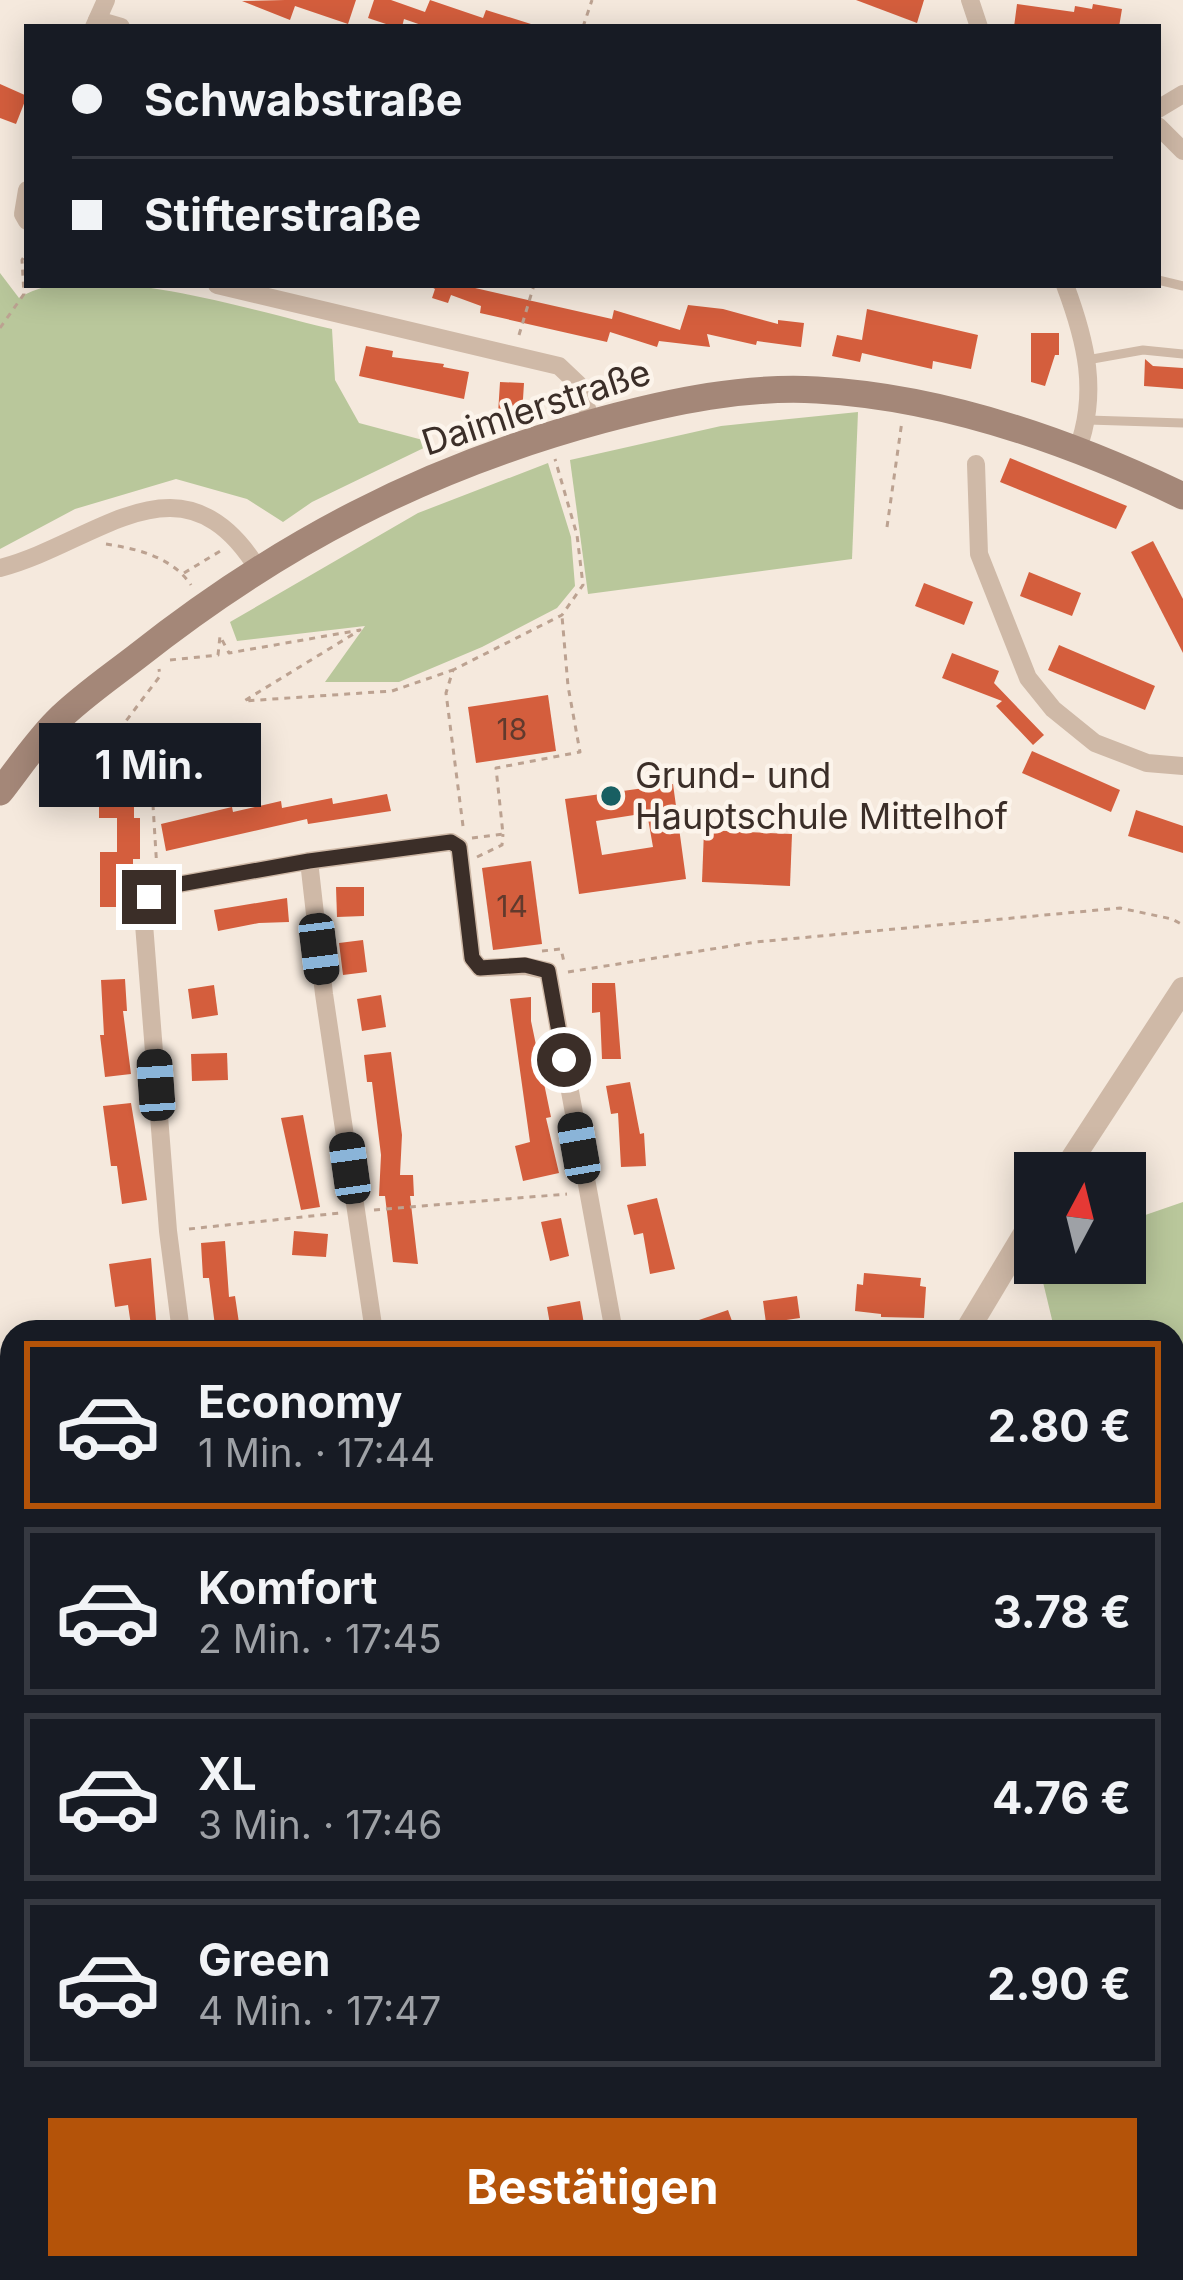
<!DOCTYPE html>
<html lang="de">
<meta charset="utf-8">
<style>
body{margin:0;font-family:Inter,sans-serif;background:#242831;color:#f1f3f6;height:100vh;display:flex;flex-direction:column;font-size:45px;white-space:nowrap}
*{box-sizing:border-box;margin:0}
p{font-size:39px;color:#9ea1a6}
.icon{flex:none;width:66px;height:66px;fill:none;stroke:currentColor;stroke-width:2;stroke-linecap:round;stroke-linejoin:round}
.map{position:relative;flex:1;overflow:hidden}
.side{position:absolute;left:0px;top:1320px;width:1185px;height:960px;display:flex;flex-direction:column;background:#171b24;border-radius:36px 36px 0 0;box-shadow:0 6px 30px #0003}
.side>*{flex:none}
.hud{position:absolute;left:24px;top:24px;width:1137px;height:264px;border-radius:0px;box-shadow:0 6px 30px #0003;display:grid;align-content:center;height:264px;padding:0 48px;background:#171b24}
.needle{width:78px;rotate:7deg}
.fabs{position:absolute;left:1014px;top:1152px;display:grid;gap:24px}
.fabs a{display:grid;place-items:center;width:132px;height:132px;border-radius:0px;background:#171b24;box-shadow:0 6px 30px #0003;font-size:60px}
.end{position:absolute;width:54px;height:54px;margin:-27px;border:15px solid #3b2e28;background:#fff;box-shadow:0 0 0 6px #fff}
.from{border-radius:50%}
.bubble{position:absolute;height:84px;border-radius:0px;background:#171b24;box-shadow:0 6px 30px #0003;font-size:39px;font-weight:700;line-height:84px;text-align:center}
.car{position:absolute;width:36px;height:72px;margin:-36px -18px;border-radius:15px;box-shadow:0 0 9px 3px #0007;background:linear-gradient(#222 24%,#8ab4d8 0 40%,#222 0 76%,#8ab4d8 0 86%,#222 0)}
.hud b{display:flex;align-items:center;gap:42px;height:114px;font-size:45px}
.hud b+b{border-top:3px solid #363941}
.hud i{width:30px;height:30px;background:#f1f3f6}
ul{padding:21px 0 0;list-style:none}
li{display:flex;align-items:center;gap:36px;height:168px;margin:0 24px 18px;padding:0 24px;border:6px solid #363941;border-radius:0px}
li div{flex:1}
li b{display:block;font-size:45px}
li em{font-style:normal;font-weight:700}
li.active{border-color:#b45309}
li>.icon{width:108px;height:108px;stroke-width:1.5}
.cta{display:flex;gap:24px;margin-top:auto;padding:24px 48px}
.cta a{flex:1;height:138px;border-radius:0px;background:#b45309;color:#fff;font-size:48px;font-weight:700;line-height:138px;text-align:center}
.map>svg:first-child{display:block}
</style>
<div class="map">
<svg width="1183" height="2280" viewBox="0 0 1183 2280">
<rect width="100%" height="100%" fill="#f5e9dd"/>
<g fill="#b9c79b">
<path d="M0,273L19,298C82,256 258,312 332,329L335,380L359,423L434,443L312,502L283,522L247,499L176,479L75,509L0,549Z"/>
<path d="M858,412L852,559L588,594L570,460L721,426Z"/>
<path d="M548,463L571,537L575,586L557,608L482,647L399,682H325L365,626L237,641L230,622L418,513Z"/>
<path d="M1183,1202V1424L1173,1427V1332H1055L1042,1278L1056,1263H1125V1222Z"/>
<path d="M421,2268H659L589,2280H423Z"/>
</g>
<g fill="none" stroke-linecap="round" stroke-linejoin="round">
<g stroke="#78b5b6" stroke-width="4.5">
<path d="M1173,2130H1183"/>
<path d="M280,2280L300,2268"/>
</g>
</g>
<g fill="#d45e3d" fill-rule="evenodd">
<path d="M285,0H356L348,24L295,6L290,20L242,1Z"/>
<path d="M374,0H391L425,12L430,0L483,18L486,10L531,24L530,27H427L404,19L402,27H395L368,18Z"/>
<path d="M856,0H924L917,23Z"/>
<path d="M1017,4L1074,12L1075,6L1092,9L1093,4L1122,9L1119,27H1014Z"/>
<path d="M0,84L27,96L16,124L0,118Z"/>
<path d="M428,285H462L612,319L614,310L680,330L688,305L723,309L778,324V320L804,323L801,347L757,341L756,345L707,334L710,347L659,341L657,347L610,332L607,342L480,313L481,306L451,295L448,303L432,298L435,289Z"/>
<path d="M867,309L978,335L971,369L933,361L932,369L862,353L860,362L832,356L837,335L862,340Z"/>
<path d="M1031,333H1059V355H1055L1045,386L1031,382Z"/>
<path d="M366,346L393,351L392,357L444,364L443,367L469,372L464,399L359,376Z"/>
<path d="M1145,359L1153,366L1183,368V389L1144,386Z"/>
<path d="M500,382L524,383L522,415L498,414Z"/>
<path d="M1010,458L1127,506L1116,529L1000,482Z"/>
<path d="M1153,541L1183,599V653L1131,552Z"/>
<path d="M1029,572L1081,593L1072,616L1020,596Z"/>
<path d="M924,583L973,602L964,625L915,606Z"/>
<path d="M1059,645L1155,686L1145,710L1048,670Z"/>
<path d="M952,653L999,671L994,683L1044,735L1033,745L996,706L1002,701L942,678Z"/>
<path d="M548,695L556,751L476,763L468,707Z"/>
<path d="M1032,751L1120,790L1111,812L1022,773Z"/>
<path d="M673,784L686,879L579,894L565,799ZM647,813L653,847L602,855L596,821Z"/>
<path d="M387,794L391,811L308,824L307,819L166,851L161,824L232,807L233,812L281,801L282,808L332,798L333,804Z"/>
<path d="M99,801H134V818H140V859H133V907H100V852H117V818H99Z"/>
<path d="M1136,810L1183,826V853L1128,836Z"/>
<path d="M704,830L792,834L790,886L702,882Z"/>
<path d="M531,861L542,944L493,950L482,868Z"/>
<path d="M336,887H364V916L337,917Z"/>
<path d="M287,898L289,922L259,923L218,931L214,910Z"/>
<path d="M363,940L367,972L343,975L339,943Z"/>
<path d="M125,979L127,1011H123L131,1074L105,1077L100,1035H104L101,980Z"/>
<path d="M592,983H615L621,1059H602L600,1012L592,1013Z"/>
<path d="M214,985L218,1015L192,1019L188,989Z"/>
<path d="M381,995L386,1027L362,1031L357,999Z"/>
<path d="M531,997V1021L551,1117L546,1118L559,1173L523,1181L515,1146L530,1142L510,999Z"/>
<path d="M391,1052L402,1135L400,1175H413L414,1196H410L418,1264L393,1262L385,1196H379L381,1155L372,1082H367L364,1055Z"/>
<path d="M227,1053L228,1080L192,1081L191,1054Z"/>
<path d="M630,1082L640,1134L644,1133L646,1166L621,1167L618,1113L611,1114L606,1086Z"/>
<path d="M131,1103L147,1200L122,1204L117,1166H111L103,1106Z"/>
<path d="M303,1115L320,1207L301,1210L281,1118Z"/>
<path d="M657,1198L675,1269L650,1274L643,1233L634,1235L627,1205Z"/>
<path d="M561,1218L569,1256L550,1261L541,1222Z"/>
<path d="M294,1231L328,1234L326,1257L292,1255Z"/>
<path d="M225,1241L229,1297L235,1296L239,1323L215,1326L209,1278H203L201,1243Z"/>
<path d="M151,1258L157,1332H132L128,1305L115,1307L109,1264Z"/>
<path d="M864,1273L921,1278L920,1286L926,1287L924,1318L881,1317V1314L855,1311L857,1284L863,1285Z"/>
<path d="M797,1296L800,1318L766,1323L763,1301Z"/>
<path d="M580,1301L584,1324L551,1330L547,1307Z"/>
<path d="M728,1310L736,1332H671L670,1330Z"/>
</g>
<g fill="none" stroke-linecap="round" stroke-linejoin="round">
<g stroke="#bca291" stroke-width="3" stroke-dasharray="6 6" stroke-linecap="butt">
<path d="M583,27L592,0"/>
<path d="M0,328L24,294L22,260L27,252"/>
<path d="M519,335L534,285"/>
<path d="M887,527L902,421"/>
<path d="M106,544C138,549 172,557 191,585"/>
<path d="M184,573L222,550"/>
<path d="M170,660L218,655L220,636L229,653L360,630L244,701L392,691L453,670"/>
<path d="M463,826L446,693L453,670L562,615L583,585L577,535L555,459"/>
<path d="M472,838L503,834L496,768L580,752L568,686L562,616"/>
<path d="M477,857L502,845L503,834"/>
<path d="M157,870L152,789L142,773L93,777L98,758L160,676L159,669"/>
<path d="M542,951L561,949L564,962"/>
<path d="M568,972L756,942L1120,908L1172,919L1183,925"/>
<path d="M374,1210L567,1194"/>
<path d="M189,1229L340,1213"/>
<path d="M880,2268L891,2280"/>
</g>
<g stroke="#cfb9a7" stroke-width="9">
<path d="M1158,280L1183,286"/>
<path d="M1087,360L1143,350L1183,354"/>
<path d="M1088,420L1183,423"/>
</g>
<g stroke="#cfb9a7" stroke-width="18">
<path d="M970,0L979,27"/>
<path d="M97,20L121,27"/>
<path d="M94,27L106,0"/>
<path d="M1158,109L1183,94"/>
<path d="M1158,126L1183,151"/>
<path d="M27,190L23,214L27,221"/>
<path d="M217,285L559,366L578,384L592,422"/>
<path d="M1065,285C1086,341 1099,393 1077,451"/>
<path d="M976,464L979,554L1028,678L1053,709L1095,743L1147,763L1183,766"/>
<path d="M0,568C97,543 182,446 258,569"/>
<path d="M309,861L324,994L374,1332"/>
<path d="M181,1332L168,1231L144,924L149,897L158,888L309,861L451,842L459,847L472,958L480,968L525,966L548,971L614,1332"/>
<path d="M1173,1598L1183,1592"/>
<path d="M0,1649L12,1646"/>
<path d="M0,1862L12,1859"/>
<path d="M0,2017L12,2016"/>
<path d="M0,2193L12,2189"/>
</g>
<g stroke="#cfb9a7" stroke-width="24">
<path d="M1063,1173L1183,989"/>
<path d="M966,1332L1035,1217"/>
<path d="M793,2280L802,2268"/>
</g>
<path stroke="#a48778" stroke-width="27" d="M0,792C18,769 36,742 57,721C80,698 109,678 135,658C279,544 424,468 602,420C673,401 744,386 817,390C943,397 1071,442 1183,496"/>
</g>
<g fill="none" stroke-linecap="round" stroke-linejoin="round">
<path stroke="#3b2e28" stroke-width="15" d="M149,897L158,888L309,861L451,842L459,847L472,958L480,968L525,965L548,971L564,1060"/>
</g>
<circle fill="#185f62" stroke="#fcf4eb" stroke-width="4.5" cx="611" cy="796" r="12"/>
<g text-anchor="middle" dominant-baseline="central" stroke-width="9" stroke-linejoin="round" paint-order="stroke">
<g font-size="30" fill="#613a2d">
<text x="512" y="729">18</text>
<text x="512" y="906">14</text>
</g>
<g font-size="36" fill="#3b2e28" stroke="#fcf4eb">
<text transform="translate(536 407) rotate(-18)">Daimlerstraße</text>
</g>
<g font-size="36" fill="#3b2e28" stroke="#fcf4eb" text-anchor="start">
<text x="635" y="775">Grund- und<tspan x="635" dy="41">Hauptschule Mittelhof</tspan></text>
</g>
</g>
</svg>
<div class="fabs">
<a><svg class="needle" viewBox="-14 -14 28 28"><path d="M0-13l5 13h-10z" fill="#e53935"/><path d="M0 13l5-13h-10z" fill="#9ea1a6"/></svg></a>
</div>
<i class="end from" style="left:564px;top:1060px"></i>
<i class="end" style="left:149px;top:897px"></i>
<div class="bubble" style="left:39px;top:723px;width:222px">1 Min.</div>
<i class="car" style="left:319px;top:949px;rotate:173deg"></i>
<i class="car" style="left:156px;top:1085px;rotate:356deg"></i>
<i class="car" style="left:579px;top:1148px;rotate:350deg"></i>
<i class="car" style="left:350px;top:1168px;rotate:352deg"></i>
<div class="hud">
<b><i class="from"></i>Schwabstraße</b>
<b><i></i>Stifterstraße</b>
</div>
<section class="side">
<ul>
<li class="active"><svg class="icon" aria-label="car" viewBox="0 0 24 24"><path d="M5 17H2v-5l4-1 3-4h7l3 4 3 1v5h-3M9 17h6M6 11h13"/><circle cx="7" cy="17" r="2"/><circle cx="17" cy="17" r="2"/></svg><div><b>Economy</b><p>1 Min. · 17:44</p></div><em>2.80 €</em></li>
<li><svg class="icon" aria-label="car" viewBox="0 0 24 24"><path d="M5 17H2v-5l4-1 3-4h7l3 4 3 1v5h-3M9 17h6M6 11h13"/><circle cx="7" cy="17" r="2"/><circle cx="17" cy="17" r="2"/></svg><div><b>Komfort</b><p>2 Min. · 17:45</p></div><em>3.78 €</em></li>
<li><svg class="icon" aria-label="car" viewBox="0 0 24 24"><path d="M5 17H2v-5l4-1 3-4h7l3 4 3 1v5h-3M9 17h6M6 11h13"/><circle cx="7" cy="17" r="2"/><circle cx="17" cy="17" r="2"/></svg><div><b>XL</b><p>3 Min. · 17:46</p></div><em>4.76 €</em></li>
<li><svg class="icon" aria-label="car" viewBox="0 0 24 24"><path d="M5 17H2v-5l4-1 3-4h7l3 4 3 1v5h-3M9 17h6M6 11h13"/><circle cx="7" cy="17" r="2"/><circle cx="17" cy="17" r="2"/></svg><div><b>Green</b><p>4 Min. · 17:47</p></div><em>2.90 €</em></li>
</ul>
<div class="cta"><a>Bestätigen</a></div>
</section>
</div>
